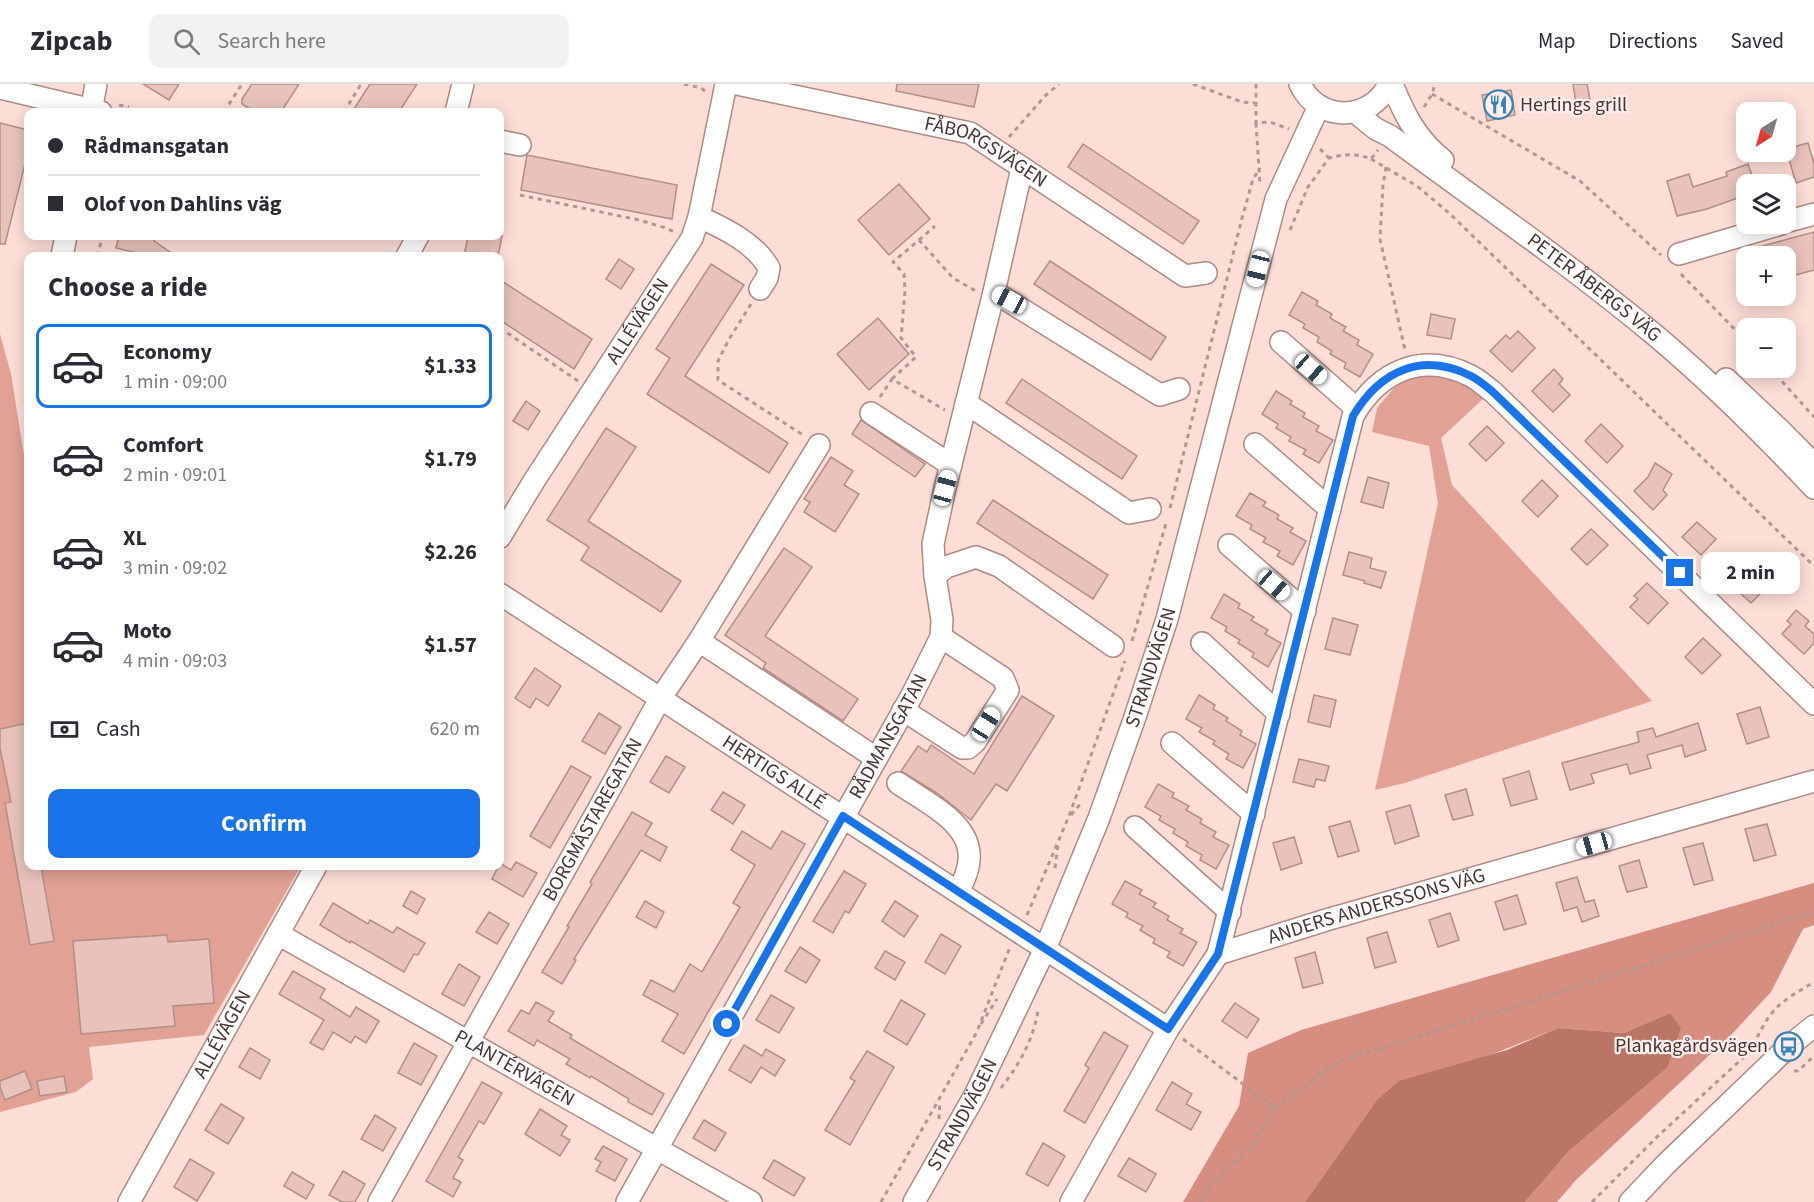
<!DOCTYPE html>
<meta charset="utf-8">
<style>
body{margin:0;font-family:"Source Sans 3",sans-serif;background:#f2f2f3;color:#2b2b33;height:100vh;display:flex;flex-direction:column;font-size:22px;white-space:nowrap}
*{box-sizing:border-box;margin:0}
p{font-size:20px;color:#7c7c81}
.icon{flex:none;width:33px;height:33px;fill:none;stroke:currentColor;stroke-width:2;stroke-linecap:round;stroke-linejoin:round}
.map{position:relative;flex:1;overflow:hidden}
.details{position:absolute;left:24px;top:168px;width:480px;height:618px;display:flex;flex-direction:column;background:#fff;border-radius:12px;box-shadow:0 3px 15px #0003}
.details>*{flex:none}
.banner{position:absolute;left:24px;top:24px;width:480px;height:132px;border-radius:12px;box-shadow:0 3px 15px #0003;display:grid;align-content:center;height:132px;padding:0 24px;background:#fff}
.needle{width:39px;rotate:217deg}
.buttons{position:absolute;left:1736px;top:18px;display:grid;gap:12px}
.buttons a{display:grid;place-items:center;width:60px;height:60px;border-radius:12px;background:#fff;box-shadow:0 3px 15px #0003;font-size:30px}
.end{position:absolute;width:27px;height:27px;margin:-14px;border:8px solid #1a73e8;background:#fff;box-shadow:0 0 0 3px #fff}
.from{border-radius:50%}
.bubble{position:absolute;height:42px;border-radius:12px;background:#fff;box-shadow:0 3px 15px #0003;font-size:20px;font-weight:700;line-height:42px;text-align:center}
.car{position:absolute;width:18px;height:36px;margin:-18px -9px;border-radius:8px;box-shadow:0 0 4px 2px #0007;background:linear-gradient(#fff 24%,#345 0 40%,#fff 0 76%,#345 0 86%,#fff 0)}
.banner b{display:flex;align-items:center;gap:21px;height:57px;font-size:22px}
.banner b+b{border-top:2px solid #e1e1e2}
.banner i{width:15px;height:15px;background:#2b2b33}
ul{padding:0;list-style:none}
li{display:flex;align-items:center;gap:18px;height:84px;margin:0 12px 9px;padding:0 12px;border:3px solid transparent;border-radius:12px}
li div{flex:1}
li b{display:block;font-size:22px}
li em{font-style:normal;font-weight:700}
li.current{border-color:#1a73e8}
li>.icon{width:54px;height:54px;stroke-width:1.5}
h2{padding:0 24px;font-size:27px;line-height:72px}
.pay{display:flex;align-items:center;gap:15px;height:66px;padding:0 24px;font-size:22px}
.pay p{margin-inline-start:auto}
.cta{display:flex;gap:12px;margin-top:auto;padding:12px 24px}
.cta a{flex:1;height:69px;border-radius:12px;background:#1a73e8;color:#fff;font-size:24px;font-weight:700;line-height:69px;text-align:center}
header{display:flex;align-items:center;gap:36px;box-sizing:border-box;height:84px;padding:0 30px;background:#fff;border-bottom:2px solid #e1e1e2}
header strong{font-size:28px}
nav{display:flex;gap:33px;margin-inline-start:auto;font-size:21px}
.search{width:420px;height:54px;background:#f2f2f3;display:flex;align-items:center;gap:15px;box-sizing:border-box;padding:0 21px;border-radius:12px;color:#7c7c81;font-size:22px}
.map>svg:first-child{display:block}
</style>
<header>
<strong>Zipcab</strong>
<div class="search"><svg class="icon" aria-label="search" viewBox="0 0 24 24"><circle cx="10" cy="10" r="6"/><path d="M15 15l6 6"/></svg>Search here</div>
<nav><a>Map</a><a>Directions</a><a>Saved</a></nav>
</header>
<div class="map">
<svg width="1814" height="1118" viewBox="0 0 1814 1118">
<rect width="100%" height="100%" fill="#fdded7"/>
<g fill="#e1a295">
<path d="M0,250L11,290L28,396V782H301L204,951L89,963L93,995L76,1008L0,1028Z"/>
<path d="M1434,290L1465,298L1485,313L1441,354L1452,401L1652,617L1405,699L1375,706L1438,419L1429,362L1372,348L1377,324L1400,297Z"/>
</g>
<path fill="#d58e7f" d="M1814,799V841L1803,845L1771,908L1732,950L1576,1096L1557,1118H1525L1569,1067L1667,984L1670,929L1624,949L1558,944L1376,1017L1305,1118H1183L1239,1022L1248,969L1301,946Z"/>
<path fill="#ba7567" d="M1670,929L1681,944L1667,984L1569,1067L1525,1118H1305L1376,1017L1399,997L1507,966L1558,944L1624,949Z"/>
<g fill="#e9c3bb" stroke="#b18e86" stroke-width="1.5">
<path d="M143,0H179L169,16Z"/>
<path d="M252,0H299L281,28H255L242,20V15Z"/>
<path d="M370,0H417L399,28H352Z"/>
<path d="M897,0H979L974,23L896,7Z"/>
<path d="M1573,0H1587L1590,16L1576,19Z"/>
<path d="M1511,6L1515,31L1487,37L1482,11Z"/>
<path d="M0,39L28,46V68L5,160H0Z"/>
<path d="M1808,59L1814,80V93L1796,99L1786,65Z"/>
<path d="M1083,60L1199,137L1183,160L1068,83Z"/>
<path d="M527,71L677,101L672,135L521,106Z"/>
<path d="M1748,80L1755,100H1746V111L1707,125L1677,132L1667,97L1689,90L1693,103L1727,92L1726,88Z"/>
<path d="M899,100L930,135L889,171L858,136Z"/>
<path d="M1814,148V186L1785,194V172H1741L1740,168Z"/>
<path d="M119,152H155L154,157L176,172H150L116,164Z"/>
<path d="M468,152H502L498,172H464Z"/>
<path d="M619,175L634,185L621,205L606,195Z"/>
<path d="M1050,177L1166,253L1151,276L1034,200Z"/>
<path d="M711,180L744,201L685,292L788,359L769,389L647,310L670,274L656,265Z"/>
<path d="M500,196L592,255L574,285L500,236Z"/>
<path d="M1302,208L1318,217L1316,221L1332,230L1330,234L1346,243L1343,247L1359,256L1357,261L1373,270L1360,293L1344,284L1346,279L1330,270L1332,267L1317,258L1319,253L1303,244L1305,240L1289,231Z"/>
<path d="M1431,230L1455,235L1451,255L1427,251Z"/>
<path d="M878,234L909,270L869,306L837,270Z"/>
<path d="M1518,247L1535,264L1512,288L1490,267L1506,251L1510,255Z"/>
<path d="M1554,285L1563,295L1559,300L1570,311L1553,328L1532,307Z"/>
<path d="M1022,295L1137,372L1122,395L1006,319Z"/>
<path d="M1276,307L1292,317L1290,320L1305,329L1303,333L1319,342L1316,347L1333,356L1319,379L1303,370L1306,366L1289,357L1291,353L1276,344L1278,340L1262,330Z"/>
<path d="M526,317L540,327L528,346L513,337Z"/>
<path d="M861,336L925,380L915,393L852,350Z"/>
<path d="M1601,340L1623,362L1607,379L1585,357Z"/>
<path d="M1487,342L1504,359L1486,377L1469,360Z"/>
<path d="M606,344L636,363L588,437L681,497L661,528L581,476L589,463L547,436Z"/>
<path d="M831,373L853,387L844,401L859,410L835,448L804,428L810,418L804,415Z"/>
<path d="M1655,379L1672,390L1663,406L1667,411L1653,426L1634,407L1648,393Z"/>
<path d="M1368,393L1389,399L1383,424L1361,418Z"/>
<path d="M1542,396L1558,412L1538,433L1522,417Z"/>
<path d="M1250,409L1266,418L1263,422L1279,431L1277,435L1293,444L1290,448L1306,457L1293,481L1277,472L1280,467L1263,458L1266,454L1250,445L1252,441L1236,432Z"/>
<path d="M993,416L1108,491L1093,515L977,439Z"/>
<path d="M1697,438L1716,455L1701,471L1682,453Z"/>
<path d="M1591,445L1608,461L1587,481L1571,465Z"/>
<path d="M784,464L812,483L765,552L858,615L843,637L763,584L766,579L725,551Z"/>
<path d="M1349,468L1372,474L1370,484L1386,488L1381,504L1364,499L1365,497L1343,491Z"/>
<path d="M1739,478L1766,504L1751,519L1724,494Z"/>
<path d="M1647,499L1668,519L1648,540L1630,523L1638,515L1634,512Z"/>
<path d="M1224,510L1240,520L1238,524L1254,533L1251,536L1268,546L1265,550L1281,559L1268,583L1252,573L1254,569L1238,559L1240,556L1225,547L1227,543L1211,534Z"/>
<path d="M1796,526L1809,537L1805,542L1814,550V559L1804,570L1782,550L1791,540L1787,537Z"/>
<path d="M1333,534L1358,541L1350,571L1325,565Z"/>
<path d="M1703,554L1721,571L1702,590L1685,573Z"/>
<path d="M535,584L561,602L548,622L536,614L530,624L515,614Z"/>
<path d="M1199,611L1215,621L1213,625L1228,634L1226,637L1242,647L1240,651L1256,660L1243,684L1226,675L1229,670L1213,660L1215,657L1199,648L1202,644L1186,635Z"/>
<path d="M1314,611L1336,616L1330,643L1308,638Z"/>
<path d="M1022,612L1054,632L1007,707L996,700L971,736L937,709L901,687L918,662L927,668L931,661L974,690Z"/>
<path d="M1760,623L1769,653L1747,660L1737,630Z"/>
<path d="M599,629L621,643L605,670L582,657Z"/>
<path d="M28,639V782H41L54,857L30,861L5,719L11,718L0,664V645Z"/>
<path d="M1698,639L1706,666L1685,673L1682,661L1647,671L1651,684L1630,690L1627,680L1591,690L1594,699L1570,706L1562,679L1639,658L1637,648L1653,644L1656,653Z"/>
<path d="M666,672L685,683L669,709L650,698Z"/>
<path d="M1299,675L1329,682L1325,697L1316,695L1314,703L1293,698Z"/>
<path d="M571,682L591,693L550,764L530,752Z"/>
<path d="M1529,687L1537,715L1511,722L1503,695Z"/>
<path d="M1158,700L1174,709L1172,713L1189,722L1186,726L1202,735L1200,739L1216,748L1213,753L1229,761L1216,785L1200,776L1202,771L1186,762L1188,758L1173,749L1175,745L1159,736L1161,732L1145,723Z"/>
<path d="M1466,705L1473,731L1453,736L1445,711Z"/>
<path d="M723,708L745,721L733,740L711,726Z"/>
<path d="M1410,721L1419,752L1395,760L1386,728Z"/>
<path d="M632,728L652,739L645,751L667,763L660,777L641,766L574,875L576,876L562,900L542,888L569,843L567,842L592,800L590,798Z"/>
<path d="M1350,737L1359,767L1338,773L1329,743Z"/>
<path d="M1767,740L1776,771L1754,777L1745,745Z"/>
<path d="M742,747L771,765L782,747L805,760L684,970L662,957L678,930L643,911L651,896L674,908L690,880L702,888L740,823L733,819L755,781L731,766Z"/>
<path d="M1294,753L1302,779L1281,786L1273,759Z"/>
<path d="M1703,759L1713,796L1694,801L1683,764Z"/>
<path d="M1639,776L1647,803L1627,808L1619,782Z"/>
<path d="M516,778L537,789L523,813L492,795L500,779L511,786Z"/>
<path d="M844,787L866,800L849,829L845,827L833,849L813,837Z"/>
<path d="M1577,793L1585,818L1594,816L1599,832L1582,838L1577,823L1564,827L1556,799Z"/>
<path d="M1125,797L1142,806L1139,810L1156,819L1153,823L1169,832L1167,836L1183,845L1180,849L1197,858L1183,882L1167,873L1170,868L1153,859L1155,855L1140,846L1143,842L1126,833L1128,829L1112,820Z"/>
<path d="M411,807L425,815L417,830L403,822Z"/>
<path d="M1517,811L1526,840L1504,846L1495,818Z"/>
<path d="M645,817L664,828L656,844L636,833Z"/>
<path d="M895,817L918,832L904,853L882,837Z"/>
<path d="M333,819L368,840L370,836L393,849L397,843L425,859L418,871L414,870L404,888L351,857L350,859L320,841Z"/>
<path d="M489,828L509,840L497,860L476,848Z"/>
<path d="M1450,829L1459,856L1438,863L1429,836Z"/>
<path d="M1387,848L1396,878L1375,884L1367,854Z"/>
<path d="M941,850L961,862L945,890L925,878Z"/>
<path d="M167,851L168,858L209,855L214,919L173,922L175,942L81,950L73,857Z"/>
<path d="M800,863L820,876L806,899L785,887Z"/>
<path d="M885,867L905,878L895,896L875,884Z"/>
<path d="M1315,868L1323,899L1303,904L1295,874Z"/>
<path d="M459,880L480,893L464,922L442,910Z"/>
<path d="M293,887L325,905L320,914L350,933L356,923L379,937L366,959L355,952L351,959L333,948L323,966L310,959L324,936L279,910Z"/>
<path d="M771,911L794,924L779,949L756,936Z"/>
<path d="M901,916L925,930L907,961L884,947Z"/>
<path d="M536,918L554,928L548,937L572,951L570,954L664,1010L652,1031L628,1018L629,1015L591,992L590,994L566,980L570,975L537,956L534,962L508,947L521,926L529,930Z"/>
<path d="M1235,919L1259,935L1247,954L1222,937Z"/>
<path d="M1104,948L1128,962L1085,1039L1064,1027L1089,984L1085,981Z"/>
<path d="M414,959L437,972L421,1001L398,989Z"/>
<path d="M744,961L762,972L766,965L785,976L775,992L761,983L751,999L729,986Z"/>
<path d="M250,964L270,976L260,995L239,983Z"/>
<path d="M867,967L894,983L850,1061L825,1046L855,997L850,994Z"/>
<path d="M25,987L32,1005L5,1016L0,1003V997Z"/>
<path d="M64,992L67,1008L40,1012L37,997Z"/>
<path d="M482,998L502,1009L484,1040L479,1037L458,1073L463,1076L453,1094L461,1098L453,1113L426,1097Z"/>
<path d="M1172,998L1192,1010L1186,1020L1201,1028L1191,1046L1156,1026Z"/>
<path d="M221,1020L244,1034L228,1060L205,1046Z"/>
<path d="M540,1025L567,1042L561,1051L570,1056L560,1072L525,1050Z"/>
<path d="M375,1031L396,1044L383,1067L361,1055Z"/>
<path d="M704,1036L726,1049L715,1067L693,1054Z"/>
<path d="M1043,1059L1065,1072L1048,1102L1026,1090Z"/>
<path d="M603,1062L627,1075L615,1097L596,1087L601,1078L595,1075Z"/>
<path d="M1129,1074L1156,1090L1146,1108L1118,1092Z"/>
<path d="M190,1075L214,1089L197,1117L174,1103Z"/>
<path d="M774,1076L805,1094L794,1112L763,1094Z"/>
<path d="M343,1087L365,1100L355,1118H342L329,1111Z"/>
<path d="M292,1088L314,1101L306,1115L284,1102Z"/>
</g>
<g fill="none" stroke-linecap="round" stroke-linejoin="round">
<defs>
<g id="minor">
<path id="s1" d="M737,0L970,49L1185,192L1206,189"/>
<path d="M1300,0C1318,39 1371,38 1389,0"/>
<path d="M1392,0C1404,30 1417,56 1443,76"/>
<path d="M0,4L101,28"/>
<path d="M91,28L96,0"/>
<path d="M456,28L463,0"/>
<path id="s2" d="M1355,28L1376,45L1390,52C1479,118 1571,181 1656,252C1712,299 1764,351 1814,404"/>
<path d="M500,57L520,61"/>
<path d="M699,133C724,144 755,159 769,184L767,194L760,205"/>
<path d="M1785,138L1814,130"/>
<path d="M1679,170L1781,140"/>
<path d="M62,172L66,152"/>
<path d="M407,172L418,152"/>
<path d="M994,208L1160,311L1179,305"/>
<path d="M1281,258L1357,325"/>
<path d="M1726,295L1780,346L1814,380"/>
<path d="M966,319L1129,429L1150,425"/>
<path d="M871,329L951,381"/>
<path d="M1255,360L1330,425"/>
<path id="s3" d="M500,453L534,397L692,154L699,133L726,0"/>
<path d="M1229,461L1305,527"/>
<path d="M935,492L946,483L976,473L999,482L1113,562"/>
<path id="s4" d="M500,510L1168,945"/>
<path d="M699,557L876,674"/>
<path d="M1202,559L1279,630"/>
<path d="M903,626L962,664H968L975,658L1008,606L1003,594L941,553"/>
<path d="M1172,659L1254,730"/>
<path d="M898,699C939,727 993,749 958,807"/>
<path d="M1135,743L1230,828"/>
<path id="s5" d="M278,850L751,1118"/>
<path d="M1218,870L1353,332C1379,287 1422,267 1471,292C1479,296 1486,303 1493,308L1814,620"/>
<path id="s6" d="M129,1118L316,782"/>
<path id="s7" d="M379,1118L660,615L699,557L819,361"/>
<path id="s8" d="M627,1118L911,613L941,553L942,536L935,492L933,460L945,404L994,208L1022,84"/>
<path id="s9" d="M914,1118L975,1011L1045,865L1099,734L1134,636L1167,535L1276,115L1319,22"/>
<path id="s10" d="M1071,1118L1168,945L1218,870L1326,836L1814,697"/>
<path d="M1630,1118L1665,1081L1789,962L1814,942"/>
</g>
</defs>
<use href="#minor" stroke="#ad8a82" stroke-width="24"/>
<g stroke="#b09892" stroke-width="3" stroke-dasharray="4.5 4.5" stroke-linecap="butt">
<path d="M684,0L701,4L705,7"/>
<path d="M1193,0L1242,18L1255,19"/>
<path d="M1256,0V39L1270,38L1289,45"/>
<path d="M1432,10L1580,97L1661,171"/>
<path d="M119,21L129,23"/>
<path d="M1424,23L1432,10L1435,0"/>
<path d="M224,28L242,0"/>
<path d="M344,28L361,0"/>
<path d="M1256,39L1260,100"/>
<path d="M1009,53L1046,11L1059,0"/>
<path d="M1320,65L1329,74"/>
<path d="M1371,75L1417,102L1449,129L1814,482"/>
<path d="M1386,83L1383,101L1380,155L1405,266"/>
<path d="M520,111L639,136L666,144L674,148"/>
<path d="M1290,146L1308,103L1329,74C1343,70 1357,69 1371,75L1378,66"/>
<path d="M919,156L935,142"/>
<path d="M98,172L102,152"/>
<path d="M1681,190L1746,257"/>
<path d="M751,220L728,257L718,277V296L803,351"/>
<path d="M500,244L578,297"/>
<path d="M1770,284L1814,333"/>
<path d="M892,295L916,273L901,254L905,207L904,190L893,178L919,156L953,194L976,207"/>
<path d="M880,313L892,295L945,326"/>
<path d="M1170,424L1241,138L1253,95L1260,84"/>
<path d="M1132,557L1167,436"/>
<path d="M1071,731L1082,718"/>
<path d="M1055,784L1058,761"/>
<path d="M1027,831L1069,732L1125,577"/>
<path d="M981,940L997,915"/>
<path d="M978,945L1010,863"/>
<path d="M1183,955L1275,1024L1254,1059L1209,1103L1202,1118"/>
<path d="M1794,987H1798L1814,972"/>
<path d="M1001,1004C1019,981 1033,956 1038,927"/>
<path d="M1275,1024L1337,978L1814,828"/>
<path d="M939,1035L940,1017"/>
<path d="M881,1118L978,946"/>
<path d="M1592,1118L1659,1051L1744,973C1756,960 1761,942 1772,929C1783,915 1800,907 1814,898"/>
</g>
<use href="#minor" stroke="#fff" stroke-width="21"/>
</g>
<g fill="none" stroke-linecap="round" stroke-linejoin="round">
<path stroke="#1a73e8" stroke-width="8" d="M727,940L843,732L1168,945L1218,870L1353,332C1380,287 1422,267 1471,292C1479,296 1486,302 1493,308L1680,489"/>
</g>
<defs>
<symbol id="restaurant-ring" viewBox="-11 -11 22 22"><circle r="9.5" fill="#ffefec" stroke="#3983b7" stroke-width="1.5"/><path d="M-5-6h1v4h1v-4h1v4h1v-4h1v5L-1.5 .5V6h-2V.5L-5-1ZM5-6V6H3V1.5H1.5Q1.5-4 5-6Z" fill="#3983b7"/></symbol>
<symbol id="bus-ring" viewBox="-11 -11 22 22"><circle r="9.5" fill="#ffefec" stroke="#3983b7" stroke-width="1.5"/><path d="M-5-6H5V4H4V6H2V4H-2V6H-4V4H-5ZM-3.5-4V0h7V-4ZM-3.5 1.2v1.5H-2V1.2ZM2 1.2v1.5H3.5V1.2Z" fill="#3983b7"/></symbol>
</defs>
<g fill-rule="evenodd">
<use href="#restaurant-ring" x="1482" y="4" width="33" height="33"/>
<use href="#bus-ring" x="1772" y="946" width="33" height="33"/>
</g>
<g text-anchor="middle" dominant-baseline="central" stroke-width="4.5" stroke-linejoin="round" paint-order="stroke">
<g font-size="20" fill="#453633" stroke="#ffefec" text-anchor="start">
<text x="1520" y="21">Hertings grill</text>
<text x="1768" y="962" text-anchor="end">Plankagårdsvägen</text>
</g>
<g font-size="20" fill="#453633" stroke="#ffefec">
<text stroke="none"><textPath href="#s1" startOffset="260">FÅBORGSVÄGEN</textPath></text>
<text stroke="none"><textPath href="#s2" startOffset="297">PETER ÅBERGS VÄG</textPath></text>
<text stroke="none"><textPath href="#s3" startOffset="256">ALLÉVÄGEN</textPath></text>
<text stroke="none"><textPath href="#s9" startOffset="586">STRANDVÄGEN</textPath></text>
<text stroke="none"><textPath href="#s8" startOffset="534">RÅDMANSGATAN</textPath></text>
<text stroke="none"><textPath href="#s4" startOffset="327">HERTIGS ALLÉ</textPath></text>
<text stroke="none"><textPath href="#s7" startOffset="438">BORGMÄSTAREGATAN</textPath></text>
<text stroke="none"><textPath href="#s10" startOffset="454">ANDERS ANDERSSONS VÄG</textPath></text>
<text stroke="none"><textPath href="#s6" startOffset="192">ALLÉVÄGEN</textPath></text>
<text stroke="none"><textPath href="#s5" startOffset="272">PLANTÉRVÄGEN</textPath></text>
<text stroke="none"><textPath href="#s9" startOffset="100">STRANDVÄGEN</textPath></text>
</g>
</g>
</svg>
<div class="buttons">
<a><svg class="needle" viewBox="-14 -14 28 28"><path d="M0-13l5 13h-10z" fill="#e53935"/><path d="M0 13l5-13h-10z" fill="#7c7c81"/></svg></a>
<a><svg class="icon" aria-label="layers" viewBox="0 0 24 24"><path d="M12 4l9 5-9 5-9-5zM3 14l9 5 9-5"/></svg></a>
<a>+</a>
<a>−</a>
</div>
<i class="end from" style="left:727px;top:940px"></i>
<i class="end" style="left:1680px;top:489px"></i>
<div class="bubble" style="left:1701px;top:468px;width:99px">2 min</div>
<i class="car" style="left:1258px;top:185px;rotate:194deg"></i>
<i class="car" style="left:1009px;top:216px;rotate:298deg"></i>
<i class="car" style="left:1311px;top:285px;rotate:131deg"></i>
<i class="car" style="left:945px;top:404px;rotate:15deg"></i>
<i class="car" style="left:1274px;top:501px;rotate:131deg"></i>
<i class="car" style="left:986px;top:640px;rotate:32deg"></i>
<i class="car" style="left:1594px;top:760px;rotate:254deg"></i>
<div class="banner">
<b><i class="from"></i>Rådmansgatan</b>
<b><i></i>Olof von Dahlins väg</b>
</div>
<section class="details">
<h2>Choose a ride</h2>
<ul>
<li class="current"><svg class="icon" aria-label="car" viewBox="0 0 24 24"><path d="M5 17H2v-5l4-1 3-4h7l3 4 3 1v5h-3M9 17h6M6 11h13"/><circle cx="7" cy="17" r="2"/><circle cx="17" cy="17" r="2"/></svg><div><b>Economy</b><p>1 min · 09:00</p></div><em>$1.33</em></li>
<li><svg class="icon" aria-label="car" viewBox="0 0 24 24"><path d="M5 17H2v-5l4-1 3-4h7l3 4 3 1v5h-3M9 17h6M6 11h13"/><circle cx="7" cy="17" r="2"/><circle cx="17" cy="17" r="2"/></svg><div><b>Comfort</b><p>2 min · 09:01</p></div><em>$1.79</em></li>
<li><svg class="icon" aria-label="car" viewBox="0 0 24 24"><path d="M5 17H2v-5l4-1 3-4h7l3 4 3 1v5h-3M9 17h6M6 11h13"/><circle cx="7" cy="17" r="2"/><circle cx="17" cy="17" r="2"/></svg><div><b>XL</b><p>3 min · 09:02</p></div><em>$2.26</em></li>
<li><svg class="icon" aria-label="car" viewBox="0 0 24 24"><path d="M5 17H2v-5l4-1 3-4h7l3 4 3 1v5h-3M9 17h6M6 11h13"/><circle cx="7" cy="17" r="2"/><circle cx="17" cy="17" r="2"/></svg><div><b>Moto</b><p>4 min · 09:03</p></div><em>$1.57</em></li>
</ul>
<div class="pay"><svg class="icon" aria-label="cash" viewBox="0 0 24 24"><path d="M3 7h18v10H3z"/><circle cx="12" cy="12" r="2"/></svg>Cash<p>620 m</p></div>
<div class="cta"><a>Confirm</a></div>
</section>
</div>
